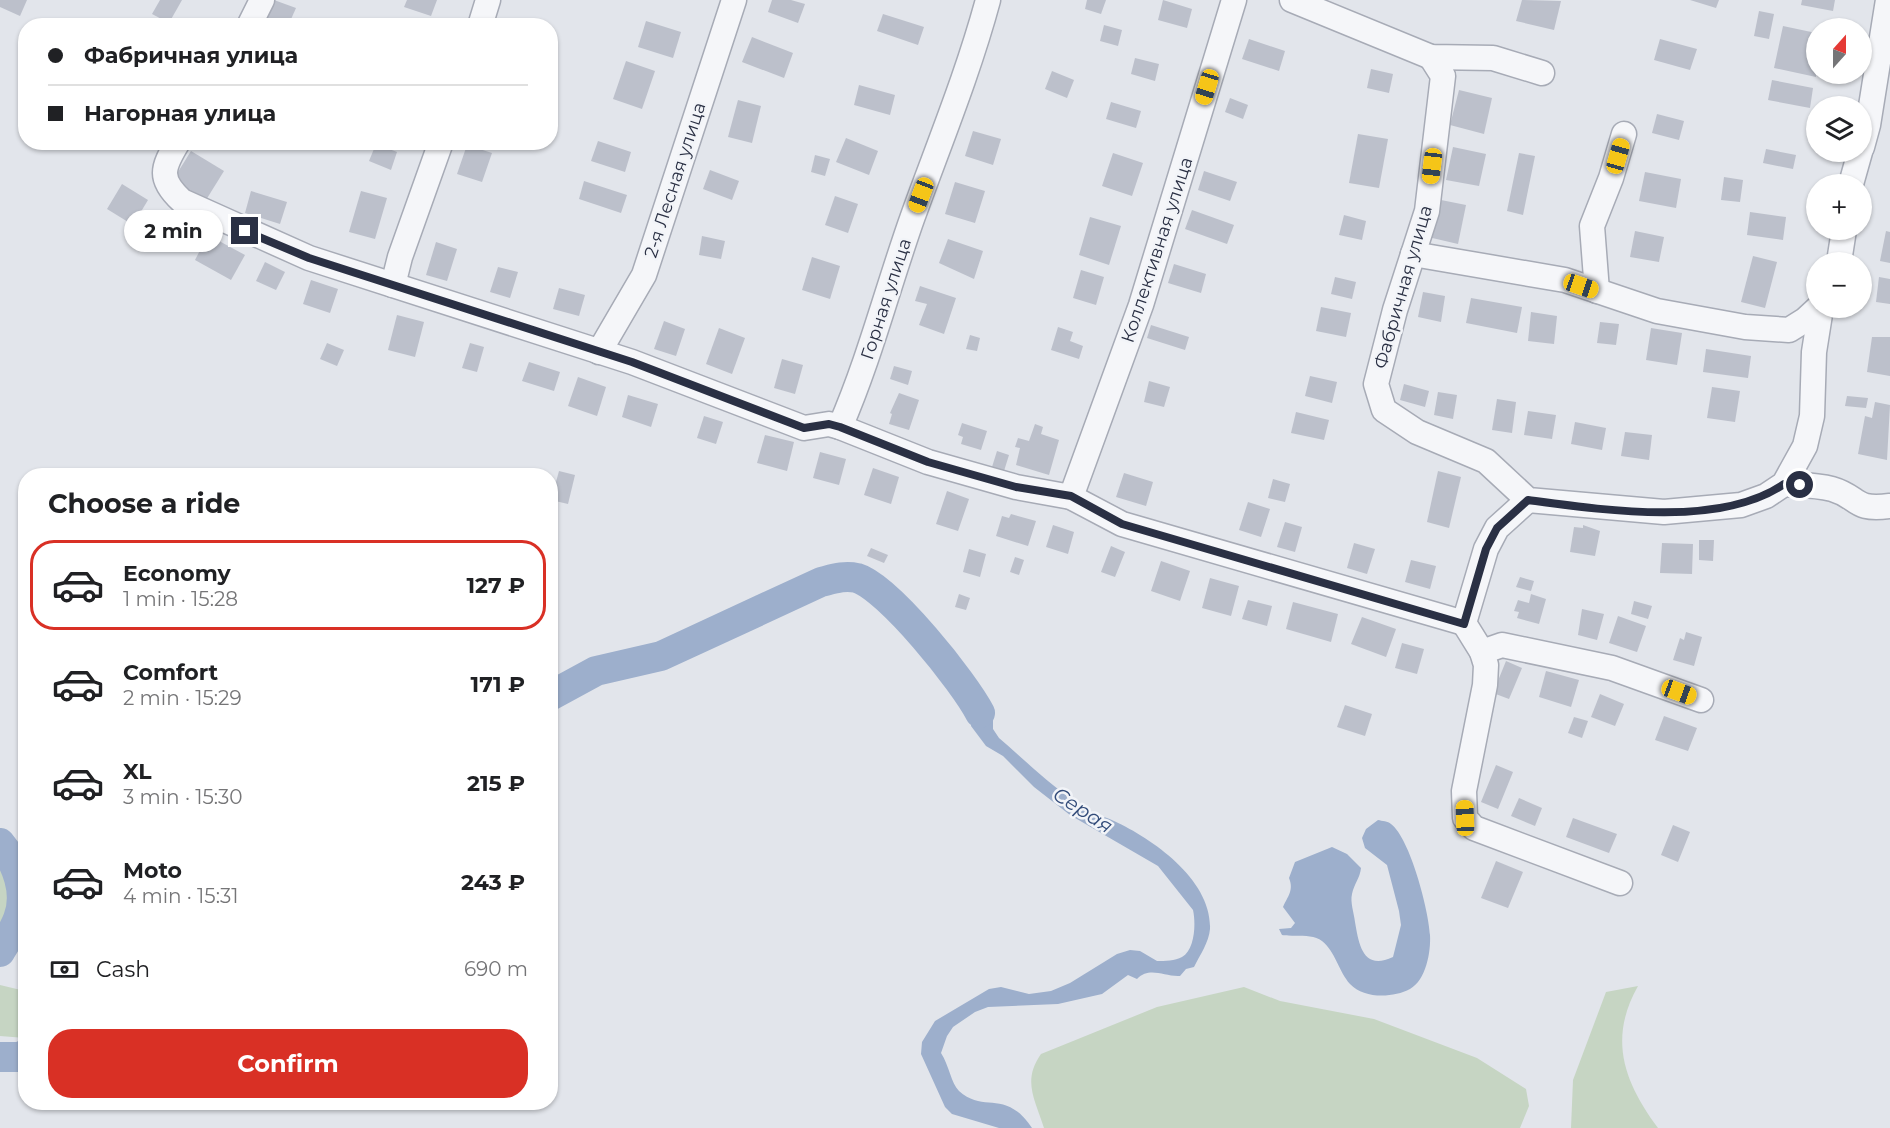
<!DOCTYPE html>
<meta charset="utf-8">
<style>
body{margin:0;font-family:Montserrat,sans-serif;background:#f2f2f2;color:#202124;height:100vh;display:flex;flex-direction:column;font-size:22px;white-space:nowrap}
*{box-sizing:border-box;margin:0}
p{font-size:20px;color:#757577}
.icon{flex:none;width:33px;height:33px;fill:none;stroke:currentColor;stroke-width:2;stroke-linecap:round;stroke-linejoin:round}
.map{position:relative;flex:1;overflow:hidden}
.drawer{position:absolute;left:18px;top:468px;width:540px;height:642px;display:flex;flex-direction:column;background:#fff;border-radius:24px;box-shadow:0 2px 4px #0004}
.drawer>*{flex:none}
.hud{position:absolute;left:18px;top:18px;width:540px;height:132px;border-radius:24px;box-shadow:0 2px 4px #0004;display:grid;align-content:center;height:132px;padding:0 30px;background:#fff}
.needle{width:39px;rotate:21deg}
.fabs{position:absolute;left:1806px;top:18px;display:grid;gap:12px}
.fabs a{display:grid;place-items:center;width:66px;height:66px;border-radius:50%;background:#fff;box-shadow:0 2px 4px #0004;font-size:30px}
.end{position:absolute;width:27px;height:27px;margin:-14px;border:8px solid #2a3044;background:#fff;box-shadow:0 0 0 3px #fff}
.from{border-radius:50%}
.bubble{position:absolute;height:42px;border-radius:21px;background:#fff;box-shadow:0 2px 4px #0004;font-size:20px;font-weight:700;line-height:42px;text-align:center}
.car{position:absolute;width:18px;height:36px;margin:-18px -9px;border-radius:8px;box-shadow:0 0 4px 2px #0007;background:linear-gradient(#f5c518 24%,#345 0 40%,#f5c518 0 76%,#345 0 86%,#f5c518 0)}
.hud b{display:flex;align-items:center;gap:21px;height:57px;font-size:22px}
.hud b+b{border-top:2px solid #e0e0e0}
.hud i{width:15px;height:15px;background:#202124}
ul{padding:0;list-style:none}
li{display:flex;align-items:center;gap:18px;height:90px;margin:0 12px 9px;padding:0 18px;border:3px solid transparent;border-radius:24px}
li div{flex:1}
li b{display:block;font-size:22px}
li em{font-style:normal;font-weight:700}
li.active{border-color:#d93025}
li>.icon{width:54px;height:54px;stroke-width:1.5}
h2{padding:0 30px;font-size:27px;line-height:72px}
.pay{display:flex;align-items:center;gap:15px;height:66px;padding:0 30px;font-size:22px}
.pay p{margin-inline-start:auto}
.primary-button{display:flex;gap:12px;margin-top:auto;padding:12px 30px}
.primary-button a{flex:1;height:69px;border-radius:24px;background:#d93025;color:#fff;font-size:24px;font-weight:700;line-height:69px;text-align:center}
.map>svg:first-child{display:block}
</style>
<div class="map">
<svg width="1890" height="1128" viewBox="0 0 1890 1128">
<rect width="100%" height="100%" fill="#e2e5eb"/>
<g fill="#c6d5c3">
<path d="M0,856L4,865L15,875L13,883C15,889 20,895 21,901C25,917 10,939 0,950Z"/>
<path d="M0,985L25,991V1038L0,1036Z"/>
<path d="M1638,986C1608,1039 1624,1082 1658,1128H1571L1573,1080L1606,992Z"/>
<path d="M1244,987L1280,1001L1374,1019L1477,1058L1526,1089L1529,1106L1520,1128H1044C1035,1099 1022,1081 1041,1054L1157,1007Z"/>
</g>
<g fill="#9dafcc">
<path d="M961,677L993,717V729L999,738C1027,762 1053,788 1084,808C1093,815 1104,816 1114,821C1153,839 1212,880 1210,929C1209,942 1200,955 1194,967L1186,969L1180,976C1164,977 1150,966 1137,979L1128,975L1102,994L1058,1004L988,1007L975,1012L953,1027L947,1036L941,1053C949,1065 951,1083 959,1091C985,1114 1005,1088 1032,1128H999L952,1114L945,1107L921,1054L922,1042L935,1021L989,989L1001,987L1029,994L1051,991L1070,983L1117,954L1130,950L1140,951L1157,961C1165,961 1175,961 1182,957C1195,950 1196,923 1193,910L1158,866L1070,815L1034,787L1003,756L986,746L971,726L972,714L967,706L951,687Z"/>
<path d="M1378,820C1382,821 1388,821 1391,824C1410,838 1429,911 1430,935C1431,952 1426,980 1410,989C1393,998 1364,999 1350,984C1339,972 1335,951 1322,941C1312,933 1294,937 1282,935L1279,929L1291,928L1295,923L1283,907C1288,896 1294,890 1289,878L1295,862L1332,847L1347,854L1361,868C1360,878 1354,884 1352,894C1350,902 1354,913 1355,922C1359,945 1363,971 1393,957L1401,925L1399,911L1387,865L1365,848L1362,838L1366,829Z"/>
</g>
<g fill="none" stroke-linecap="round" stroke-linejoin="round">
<g stroke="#9dafcc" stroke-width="30">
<path d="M550,696L596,671L661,656L821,582C833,579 844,575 857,578C888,587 965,683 980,713"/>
<path d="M0,843C17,863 28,893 18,919C14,930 6,942 0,952"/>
<path d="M0,1057H20L26,1054"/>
</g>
</g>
<g fill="#bcc0cb">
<path d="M0,0H27L20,16L0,7Z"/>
<path d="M160,0H182L169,23L152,14Z"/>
<path d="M274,0L296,8L288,26H263Z"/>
<path d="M407,0H437L431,16L404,7Z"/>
<path d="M772,0H791L805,4L798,23L768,12Z"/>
<path d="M1087,0H1106L1101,14L1085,9Z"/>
<path d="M1163,0L1192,9L1187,28L1158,20Z"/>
<path d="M1522,0L1561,1L1554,30L1516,21Z"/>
<path d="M1690,0H1719L1716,8Z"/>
<path d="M1802,0H1835L1833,11L1801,5Z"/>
<path d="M1759,11L1774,14L1769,39L1754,36Z"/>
<path d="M883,14L924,27L918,45L877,31Z"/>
<path d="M646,21L681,32L673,58L638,47Z"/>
<path d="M1104,25L1122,30L1118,46L1100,41Z"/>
<path d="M1783,26L1816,33V77L1774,68Z"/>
<path d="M752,37L793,53L784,78L742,62Z"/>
<path d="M1249,39L1285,51L1279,71L1242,59Z"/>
<path d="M1660,39L1697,49L1690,70L1654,60Z"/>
<path d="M1135,58L1159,64L1155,81L1131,74Z"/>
<path d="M626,61L655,71L642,109L613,99Z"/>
<path d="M1371,69L1393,74L1389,93L1367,88Z"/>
<path d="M1052,71L1074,80L1067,98L1045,89Z"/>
<path d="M1772,80L1813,88L1810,108L1768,100Z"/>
<path d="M859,85L895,95L890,115L854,105Z"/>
<path d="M1459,90L1492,98L1484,134L1450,125Z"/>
<path d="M1230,98L1248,105L1243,119L1225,112Z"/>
<path d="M738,100L761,106L752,143L728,137Z"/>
<path d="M1111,102L1141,111L1136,128L1106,119Z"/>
<path d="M1657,114L1684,121L1679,140L1652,133Z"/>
<path d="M973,131L1001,139L993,165L965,156Z"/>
<path d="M1358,134L1388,139L1379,188L1349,183Z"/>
<path d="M846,138L878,151L869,175L836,162Z"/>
<path d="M598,141L631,152L625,172L591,161Z"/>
<path d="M376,144L397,152L391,170L369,161Z"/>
<path d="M467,145L492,153L482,182L457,174Z"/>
<path d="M1453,147L1486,154L1479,186L1446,180Z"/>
<path d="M1766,149L1796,155L1793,169L1763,163Z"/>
<path d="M191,151L224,171L206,200L173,180Z"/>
<path d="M1113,153L1143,163L1132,196L1102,186Z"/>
<path d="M1519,153L1535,156L1523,215L1507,211Z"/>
<path d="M815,155L830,159L825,176L811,172Z"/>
<path d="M710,170L739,181L732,200L703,189Z"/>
<path d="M1204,171L1237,182L1230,201L1198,190Z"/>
<path d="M1645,172L1681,179L1676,208L1639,201Z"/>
<path d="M1724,177L1743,180L1740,202L1721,200Z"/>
<path d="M584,181L627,195L621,213L579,199Z"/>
<path d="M955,182L985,191L975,223L945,214Z"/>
<path d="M122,184L148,200L133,225L107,209Z"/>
<path d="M251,191L287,202L280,224L245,213Z"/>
<path d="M361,191L387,198L375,239L349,232Z"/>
<path d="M835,196L858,204L848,233L825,225Z"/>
<path d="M1436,199L1466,205L1458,244L1428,237Z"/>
<path d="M1192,210L1234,225L1227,244L1185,229Z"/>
<path d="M1750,212L1786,217L1783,240L1747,235Z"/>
<path d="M1344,215L1366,221L1362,240L1339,235Z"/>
<path d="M1090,217L1121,226L1109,265L1079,255Z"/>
<path d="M163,219L187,231L178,249L154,236Z"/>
<path d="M1635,231L1664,237L1659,262L1630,257Z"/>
<path d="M1886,231L1890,232V263L1880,261Z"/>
<path d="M208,235L245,255L231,280L195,260Z"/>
<path d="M702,236L725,241L721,259L699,255Z"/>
<path d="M948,239L983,251L974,279L939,263Z"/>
<path d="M436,242L457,249L447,281L426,275Z"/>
<path d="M1753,256L1777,262L1765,308L1741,302Z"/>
<path d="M812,257L840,266L830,299L802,290Z"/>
<path d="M265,262L285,272L276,290L256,281Z"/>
<path d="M1174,264L1206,274L1201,293L1168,283Z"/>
<path d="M498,267L518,272L510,298L490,292Z"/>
<path d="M1081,270L1104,277L1096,305L1073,298Z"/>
<path d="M1335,277L1356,282L1352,299L1331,294Z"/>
<path d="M1879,277L1890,279V304L1876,302Z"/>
<path d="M311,280L338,289L330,313L303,304Z"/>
<path d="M920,286L956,298L944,334L919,325L927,304L915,301Z"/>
<path d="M559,288L585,295L579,316L553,309Z"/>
<path d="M1423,292L1445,296L1441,322L1418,317Z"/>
<path d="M1471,298L1522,307L1517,333L1466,323Z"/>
<path d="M1321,307L1351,313L1346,337L1316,331Z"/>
<path d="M1531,312L1557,316L1554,344L1528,341Z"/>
<path d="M397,315L424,322L415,357L388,350Z"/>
<path d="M664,321L685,329L676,356L654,349Z"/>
<path d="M1600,322L1619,324L1616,345L1597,343Z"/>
<path d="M1151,325L1189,337L1185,350L1147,338Z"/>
<path d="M1058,327L1073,332L1070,341L1083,346L1079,359L1051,350Z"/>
<path d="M719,328L745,338L732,374L706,364Z"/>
<path d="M1651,328L1682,333L1677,365L1646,360Z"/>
<path d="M970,335L980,338L977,351L966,349Z"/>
<path d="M1872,337H1890V376L1867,372Z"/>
<path d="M327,343L344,350L337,366L320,359Z"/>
<path d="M470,343L484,347L477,372L462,368Z"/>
<path d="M1706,349L1751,356L1748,378L1703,372Z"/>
<path d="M782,359L803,365L795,394L774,388Z"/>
<path d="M529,362L560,372L554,391L522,381Z"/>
<path d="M894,366L912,371L908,385L890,379Z"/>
<path d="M1310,376L1337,382L1332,403L1305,396Z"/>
<path d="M578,377L606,387L597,416L568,406Z"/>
<path d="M1149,381L1170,387L1164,407L1144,402Z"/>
<path d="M1404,384L1429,391L1425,407L1400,400Z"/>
<path d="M1712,387L1740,391L1735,422L1707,418Z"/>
<path d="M1438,392L1457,395L1453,419L1434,415Z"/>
<path d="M899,393L919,400L909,430L889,424L892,414L890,413Z"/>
<path d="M628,395L658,404L651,427L622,417Z"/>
<path d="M1847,396L1868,398L1866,408L1845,406Z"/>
<path d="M1497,399L1516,402L1512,433L1492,430Z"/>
<path d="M1875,402L1890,405L1887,460L1858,454L1865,416L1872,418Z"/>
<path d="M1528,411L1556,415L1552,439L1524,435Z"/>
<path d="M1296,412L1329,420L1324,440L1291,433Z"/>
<path d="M704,416L723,422L716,444L697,438Z"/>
<path d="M1575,422L1606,428L1602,450L1571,444Z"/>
<path d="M962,423L987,431L981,450L961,444L963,437L958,435Z"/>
<path d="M1035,424L1043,427L1041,434L1059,440L1049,475L1016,465L1020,448L1015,447L1018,438L1029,441Z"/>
<path d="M1625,432L1652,435L1649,460L1621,456Z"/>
<path d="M765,435L794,442L787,471L757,463Z"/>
<path d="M997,451L1009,455L1004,471L992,467Z"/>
<path d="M820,452L846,459L839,485L813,478Z"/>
<path d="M873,468L899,477L891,504L864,495Z"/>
<path d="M559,471L575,475L568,504L551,500Z"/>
<path d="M1438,471L1461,477L1449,528L1427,522Z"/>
<path d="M1124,473L1153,482L1146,506L1116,497Z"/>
<path d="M1273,479L1290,484L1285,502L1268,498Z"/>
<path d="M947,491L969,499L958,531L936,524Z"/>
<path d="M1248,502L1270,509L1261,537L1239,530Z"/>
<path d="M1011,514L1036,521L1028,546L996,536L1002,516L1009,518Z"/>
<path d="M1285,522L1302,527L1295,552L1277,547Z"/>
<path d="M1053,525L1074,532L1068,554L1046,547Z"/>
<path d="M1583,525L1600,531L1595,556L1570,552L1574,527L1583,528Z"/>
<path d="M1699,540H1714L1713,561L1699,560Z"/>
<path d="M1354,543L1375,549L1367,574L1347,568Z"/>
<path d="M1662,543L1693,544L1692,574L1660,573Z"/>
<path d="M1111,546L1125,552L1115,577L1101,572Z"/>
<path d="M871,548L888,555L884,563L867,556Z"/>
<path d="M969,549L986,554L980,577L963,572Z"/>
<path d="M1015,557L1024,560L1019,575L1010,572Z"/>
<path d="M1411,560L1436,566L1430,589L1405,582Z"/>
<path d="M1161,561L1190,571L1180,601L1151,591Z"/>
<path d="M1520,577L1534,581L1531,591L1516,587Z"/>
<path d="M1210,578L1239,586L1231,616L1202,608Z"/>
<path d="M959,594L970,598L966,610L955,607Z"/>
<path d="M1531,594L1546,599L1539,624L1517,618L1519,612L1514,611L1518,600L1529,603Z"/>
<path d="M1248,600L1272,606L1267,626L1242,619Z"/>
<path d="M1634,601L1652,606L1648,619L1631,614Z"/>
<path d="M1293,602L1338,614L1331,642L1286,629Z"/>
<path d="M1582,609L1604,614L1597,640L1578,635Z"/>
<path d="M1618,616L1646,626L1637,652L1609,643Z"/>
<path d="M1362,617L1396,629L1386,657L1351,644Z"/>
<path d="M1686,632L1702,637L1694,666L1673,660L1680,638L1684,640Z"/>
<path d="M1402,643L1424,649L1417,674L1395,668Z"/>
<path d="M1506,661L1522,668L1509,699L1493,693Z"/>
<path d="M1546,671L1579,680L1571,707L1539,697Z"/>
<path d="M1600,694L1624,704L1615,726L1591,717Z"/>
<path d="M1345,705L1372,714L1365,736L1337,727Z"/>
<path d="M1664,716L1697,728L1688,751L1655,740Z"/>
<path d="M1574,717L1588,721L1582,738L1568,733Z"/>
<path d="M1496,765L1513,772L1498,809L1481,802Z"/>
<path d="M1519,798L1542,808L1535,826L1511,816Z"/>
<path d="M1573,818L1617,834L1609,853L1566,837Z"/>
<path d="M1673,825L1690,832L1678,862L1661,855Z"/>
<path d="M1496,861L1523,872L1508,908L1481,898Z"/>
</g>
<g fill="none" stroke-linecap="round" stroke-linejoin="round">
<defs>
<g id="minor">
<path d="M1292,0L1431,57L1493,58L1542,73"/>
<path d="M249,26L262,0"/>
<path d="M480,26L488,0"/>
<path d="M1431,57L1443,76L1427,211L1395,310L1376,384L1384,410L1417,432L1486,461L1528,500L1664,512L1741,505L1766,496L1784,484L1805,446L1812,416L1814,352L1821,308"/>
<path d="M178,142C162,168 158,179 182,201L309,258L632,362L804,428L829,424L840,427L928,462L1016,487L1071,497L1122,524L1464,623"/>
<path d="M1862,147L1868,125L1888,0"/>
<path d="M1851,184L1860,152"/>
<path d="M1413,254L1565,280L1657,311L1745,327L1789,330L1805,320L1818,308"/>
<path d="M1839,262L1844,230"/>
<path d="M393,285L400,257L441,142"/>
<path d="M1597,291L1592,226L1611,178L1624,134"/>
<path d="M599,352L644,275L734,0"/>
<path d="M840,427C870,358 888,286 913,216C939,144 968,74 988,0"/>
<path d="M1784,484C1799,485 1817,485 1832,489C1860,497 1852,511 1890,506"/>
<path d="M1071,497L1141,305L1234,0"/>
<path d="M1528,500L1497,528L1486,549L1464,623L1482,652L1486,665L1485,685L1464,791L1465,818L1474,828L1620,883"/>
<path d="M1482,652L1502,645L1612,668L1701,700"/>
</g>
</defs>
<use href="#minor" stroke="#a7abb6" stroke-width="27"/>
<use href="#minor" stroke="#f5f6f9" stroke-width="24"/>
</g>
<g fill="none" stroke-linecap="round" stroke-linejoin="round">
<path stroke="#2a3044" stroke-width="8" d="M245,231L309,258L632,362L804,428L829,424L840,427L928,462L1016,487L1071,496L1122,524L1464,624L1486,549L1497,528L1528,500C1602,510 1721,528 1784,484L1800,485"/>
</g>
<g text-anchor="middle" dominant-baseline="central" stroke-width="5" stroke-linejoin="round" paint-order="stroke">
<g font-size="18" fill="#2a3044" stroke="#f2f4f8">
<text transform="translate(675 180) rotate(-72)">2-я Лесная улица</text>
<text transform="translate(1157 250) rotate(-72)">Коллективная улица</text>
<text transform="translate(1403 287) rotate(-74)">Фабричная улица</text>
<text transform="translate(886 299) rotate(-72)">Горная улица</text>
</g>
<g font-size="20" font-style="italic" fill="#324b79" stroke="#f2f4f8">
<text transform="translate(1083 810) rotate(33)">Серая</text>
</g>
</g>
</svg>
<div class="fabs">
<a><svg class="needle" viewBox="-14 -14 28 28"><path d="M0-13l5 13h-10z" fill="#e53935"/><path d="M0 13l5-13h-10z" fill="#757577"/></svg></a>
<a><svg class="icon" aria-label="layers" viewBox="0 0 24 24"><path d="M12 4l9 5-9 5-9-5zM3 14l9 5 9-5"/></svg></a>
<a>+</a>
<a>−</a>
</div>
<i class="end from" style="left:1800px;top:485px"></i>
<i class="end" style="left:245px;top:231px"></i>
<div class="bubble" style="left:124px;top:210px;width:99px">2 min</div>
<i class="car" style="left:1207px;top:87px;rotate:197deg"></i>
<i class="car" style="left:1618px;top:156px;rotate:16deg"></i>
<i class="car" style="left:1432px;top:166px;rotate:187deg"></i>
<i class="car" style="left:921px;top:195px;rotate:201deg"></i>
<i class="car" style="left:1581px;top:286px;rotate:109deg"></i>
<i class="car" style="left:1679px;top:692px;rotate:110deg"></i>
<i class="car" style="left:1465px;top:818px;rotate:358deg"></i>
<div class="hud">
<b><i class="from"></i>Фабричная улица</b>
<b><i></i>Нагорная улица</b>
</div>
<section class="drawer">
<h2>Choose a ride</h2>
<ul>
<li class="active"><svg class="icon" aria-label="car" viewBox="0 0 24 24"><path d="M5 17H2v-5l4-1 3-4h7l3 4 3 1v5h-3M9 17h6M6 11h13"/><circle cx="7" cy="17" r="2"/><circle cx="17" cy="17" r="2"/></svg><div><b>Economy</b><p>1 min · 15:28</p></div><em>127 ₽</em></li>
<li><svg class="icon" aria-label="car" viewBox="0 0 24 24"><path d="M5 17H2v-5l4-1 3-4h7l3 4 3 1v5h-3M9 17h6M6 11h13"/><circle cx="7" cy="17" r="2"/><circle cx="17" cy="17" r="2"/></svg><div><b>Comfort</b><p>2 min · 15:29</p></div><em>171 ₽</em></li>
<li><svg class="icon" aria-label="car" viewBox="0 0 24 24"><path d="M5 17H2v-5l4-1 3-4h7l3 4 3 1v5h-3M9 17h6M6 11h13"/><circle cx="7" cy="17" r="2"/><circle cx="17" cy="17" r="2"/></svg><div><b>XL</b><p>3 min · 15:30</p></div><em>215 ₽</em></li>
<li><svg class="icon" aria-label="car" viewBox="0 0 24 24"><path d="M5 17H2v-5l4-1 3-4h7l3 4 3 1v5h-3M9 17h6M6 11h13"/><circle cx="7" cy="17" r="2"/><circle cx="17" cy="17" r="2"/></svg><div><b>Moto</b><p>4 min · 15:31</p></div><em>243 ₽</em></li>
</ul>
<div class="pay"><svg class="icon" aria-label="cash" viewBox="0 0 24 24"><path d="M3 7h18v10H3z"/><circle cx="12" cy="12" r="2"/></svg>Cash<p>690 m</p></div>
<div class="primary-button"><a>Confirm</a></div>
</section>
</div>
